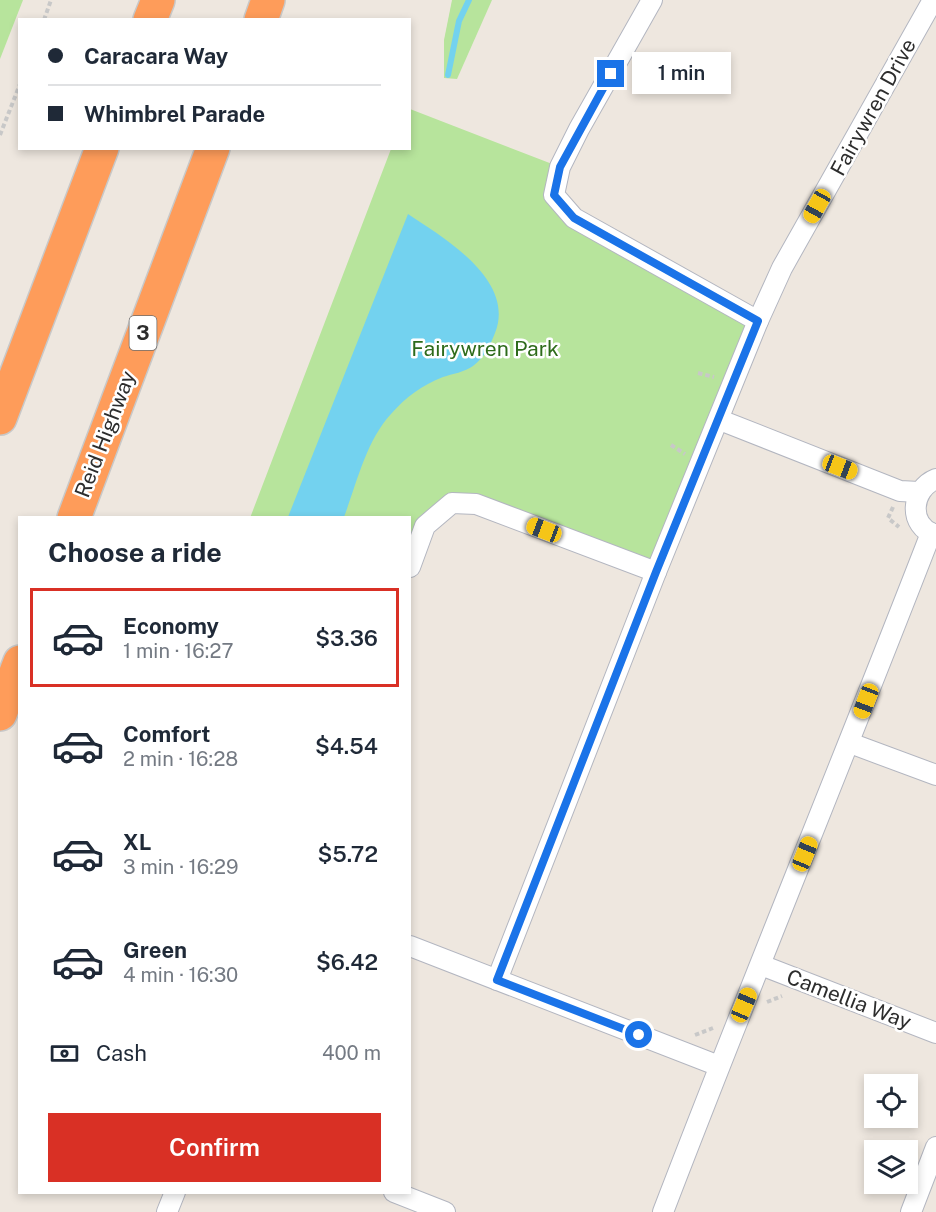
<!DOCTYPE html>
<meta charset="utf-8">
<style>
body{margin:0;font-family:"Public Sans",sans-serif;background:#f2f2f3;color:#1f2937;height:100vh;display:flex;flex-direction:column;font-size:22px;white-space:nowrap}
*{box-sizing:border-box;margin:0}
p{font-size:20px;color:#747a83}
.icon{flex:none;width:33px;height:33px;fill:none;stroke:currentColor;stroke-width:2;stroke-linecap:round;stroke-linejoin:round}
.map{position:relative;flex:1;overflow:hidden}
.drawer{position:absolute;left:18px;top:516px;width:393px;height:678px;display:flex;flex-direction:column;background:#fff;border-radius:0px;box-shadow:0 3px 9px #0003}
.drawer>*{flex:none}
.hud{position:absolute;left:18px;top:18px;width:393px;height:132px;border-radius:0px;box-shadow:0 3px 9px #0003;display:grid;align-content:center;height:132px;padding:0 30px;background:#fff}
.fabs{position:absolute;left:864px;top:1074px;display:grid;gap:12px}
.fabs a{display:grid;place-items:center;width:54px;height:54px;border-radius:0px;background:#fff;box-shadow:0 3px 9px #0003;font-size:30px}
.end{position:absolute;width:27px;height:27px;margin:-14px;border:8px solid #1a73e8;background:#fff;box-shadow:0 0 0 3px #fff}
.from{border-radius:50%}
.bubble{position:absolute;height:42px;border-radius:0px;background:#fff;box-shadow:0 3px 9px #0003;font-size:20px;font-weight:600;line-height:42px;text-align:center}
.car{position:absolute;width:18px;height:36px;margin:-18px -9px;border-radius:8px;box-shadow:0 0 4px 2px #0007;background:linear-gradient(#f5c518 24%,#345 0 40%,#f5c518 0 76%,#345 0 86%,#f5c518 0)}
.hud b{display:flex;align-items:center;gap:21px;height:57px;font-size:22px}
.hud b+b{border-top:2px solid #e0e1e3}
.hud i{width:15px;height:15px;background:#1f2937}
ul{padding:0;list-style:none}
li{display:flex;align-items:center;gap:18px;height:99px;margin:0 12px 9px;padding:0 18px;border:3px solid transparent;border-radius:0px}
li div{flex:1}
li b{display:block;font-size:22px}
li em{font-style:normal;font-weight:600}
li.on{border-color:#d93025}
li>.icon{width:54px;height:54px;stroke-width:1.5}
h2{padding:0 30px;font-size:27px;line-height:72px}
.pay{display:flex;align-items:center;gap:15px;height:66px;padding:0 30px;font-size:22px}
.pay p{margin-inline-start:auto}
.cta{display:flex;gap:12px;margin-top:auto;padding:12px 30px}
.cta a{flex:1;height:69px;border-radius:0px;background:#d93025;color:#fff;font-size:24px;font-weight:600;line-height:69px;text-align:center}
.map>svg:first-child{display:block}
</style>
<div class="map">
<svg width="936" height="1212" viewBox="0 0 936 1212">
<rect width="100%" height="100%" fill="#eee7df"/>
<g fill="#b7e49c">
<path d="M0,0H23L0,59Z"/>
<path d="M452,0H492L457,79L444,78V40Z"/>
<path d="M410,109L560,167L554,195L758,321L656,572L452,503L410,567V518H250L391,149L410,148Z"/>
</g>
<path fill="#73d2ef" d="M408,214C444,238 516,280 495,333C490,346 484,358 473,366C465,372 452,374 443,377C422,385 405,398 391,414C366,441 357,483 344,517H288Z"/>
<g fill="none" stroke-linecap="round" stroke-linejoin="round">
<path stroke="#73d2ef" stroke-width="6" d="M448,75L459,21L469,0"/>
<defs>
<g id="street">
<path d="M652,0L579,129L560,167L554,195L574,218L758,321"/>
<path d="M720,420L900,491L919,492"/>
<path d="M936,479C911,489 907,526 936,535"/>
<path d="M410,567L425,526L452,503L476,504L656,572"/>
<path d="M850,743L936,775"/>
<path d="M410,946L719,1066"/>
<path d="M761,965L936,1033"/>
<path d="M497,980L656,572L758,321L782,268L933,0"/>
<path d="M394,1192L445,1212"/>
<path d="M167,1212L175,1192"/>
<path d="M663,1212C750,985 843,760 931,533"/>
<path d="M911,1212L936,1147"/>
</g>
<g id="highway">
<path d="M150,20L158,0"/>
<path d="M261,20L268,0"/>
<path d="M0,418L102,148"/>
<path d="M74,518L213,148"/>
<path d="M0,714L20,662"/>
</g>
</defs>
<use href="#street" stroke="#b3b6c0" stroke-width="22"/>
<use href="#highway" stroke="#c8c8c8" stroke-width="36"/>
<g stroke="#c8c8c8" stroke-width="4" stroke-dasharray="4.5 3" stroke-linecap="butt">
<path d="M44,20L51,0"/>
<path d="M0,135L20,84"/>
<path d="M698,373L714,377"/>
<path d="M671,445L685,454"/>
<path d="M893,507L888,518L899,527"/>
<path d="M767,1002L782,996"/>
<path d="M695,1035L713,1028"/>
</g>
<use href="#street" stroke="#fff" stroke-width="20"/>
<use href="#highway" stroke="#fe9c5a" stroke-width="33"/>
</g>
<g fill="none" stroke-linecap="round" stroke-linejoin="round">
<path stroke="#1a73e8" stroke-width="8" d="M611,74L560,167L554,195L574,218L758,321L656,572L497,980L639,1035"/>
</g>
<g text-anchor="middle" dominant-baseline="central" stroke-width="5" stroke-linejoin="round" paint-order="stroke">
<rect fill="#fff" stroke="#6c6c6c" stroke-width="1.5" x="129.5" y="316" width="27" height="34" rx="4.5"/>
<g font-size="20" font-weight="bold" fill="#2d2d2d">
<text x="143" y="333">3</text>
</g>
<g font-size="21" fill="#2d2d2d" stroke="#fff">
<text transform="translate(873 107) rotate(-61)">Fairywren Drive</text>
<text transform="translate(105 434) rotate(-69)">Reid Highway</text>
<text transform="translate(849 999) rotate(21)">Camellia Way</text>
</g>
<g font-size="21" fill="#2e6b1b" stroke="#fff">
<text x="485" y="348">Fairywren Park</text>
</g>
</g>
</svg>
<div class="fabs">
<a><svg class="icon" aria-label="locate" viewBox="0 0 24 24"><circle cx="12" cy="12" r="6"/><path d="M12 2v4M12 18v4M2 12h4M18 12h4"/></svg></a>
<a><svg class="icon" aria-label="layers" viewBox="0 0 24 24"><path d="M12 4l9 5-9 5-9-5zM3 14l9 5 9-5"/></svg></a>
</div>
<i class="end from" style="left:639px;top:1035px"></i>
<i class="end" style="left:611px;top:74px"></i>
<div class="bubble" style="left:632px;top:52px;width:99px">1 min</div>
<i class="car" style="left:817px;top:206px;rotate:209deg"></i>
<i class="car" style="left:840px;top:467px;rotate:111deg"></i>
<i class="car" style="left:544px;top:530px;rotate:291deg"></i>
<i class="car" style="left:866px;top:701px;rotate:201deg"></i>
<i class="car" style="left:805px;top:854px;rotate:22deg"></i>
<i class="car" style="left:744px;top:1005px;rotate:23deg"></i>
<div class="hud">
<b><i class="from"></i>Caracara Way</b>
<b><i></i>Whimbrel Parade</b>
</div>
<section class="drawer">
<h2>Choose a ride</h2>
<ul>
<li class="on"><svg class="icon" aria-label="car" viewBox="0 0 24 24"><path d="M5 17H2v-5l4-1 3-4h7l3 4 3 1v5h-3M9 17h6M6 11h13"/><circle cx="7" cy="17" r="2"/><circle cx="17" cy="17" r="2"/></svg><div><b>Economy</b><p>1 min · 16:27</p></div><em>$3.36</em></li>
<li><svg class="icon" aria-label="car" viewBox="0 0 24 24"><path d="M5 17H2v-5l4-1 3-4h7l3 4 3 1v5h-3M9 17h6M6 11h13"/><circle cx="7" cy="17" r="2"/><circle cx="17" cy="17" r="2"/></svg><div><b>Comfort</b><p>2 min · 16:28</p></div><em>$4.54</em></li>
<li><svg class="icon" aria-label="car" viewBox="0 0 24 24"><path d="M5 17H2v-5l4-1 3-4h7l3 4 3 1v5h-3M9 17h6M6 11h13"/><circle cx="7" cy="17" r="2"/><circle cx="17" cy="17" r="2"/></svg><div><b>XL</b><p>3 min · 16:29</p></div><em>$5.72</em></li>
<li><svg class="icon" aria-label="car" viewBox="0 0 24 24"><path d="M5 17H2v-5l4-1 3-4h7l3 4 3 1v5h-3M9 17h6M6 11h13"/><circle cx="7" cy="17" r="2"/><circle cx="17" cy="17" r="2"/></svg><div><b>Green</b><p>4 min · 16:30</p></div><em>$6.42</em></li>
</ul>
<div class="pay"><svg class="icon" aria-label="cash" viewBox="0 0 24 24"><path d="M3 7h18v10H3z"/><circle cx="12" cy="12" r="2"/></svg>Cash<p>400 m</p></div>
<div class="cta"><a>Confirm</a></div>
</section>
</div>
